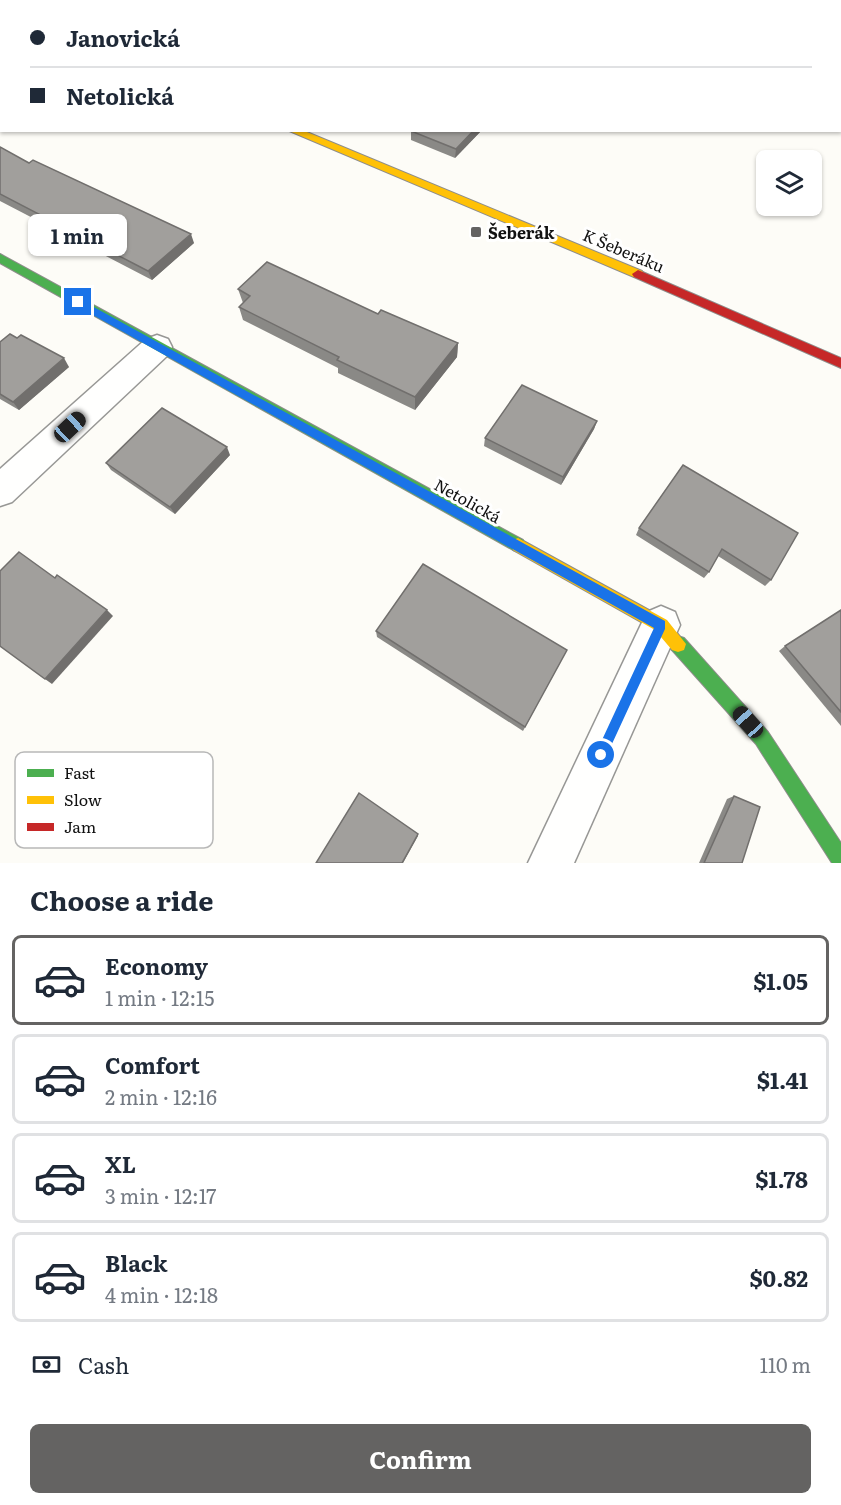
<!DOCTYPE html>
<meta charset="utf-8">
<style>
body{margin:0;font-family:Literata,serif;background:#f2f2f3;color:#1f2937;height:100vh;display:flex;flex-direction:column;font-size:22px;white-space:nowrap}
*{box-sizing:border-box;margin:0}
p{font-size:20px;color:#747a83}
.icon{flex:none;width:33px;height:33px;fill:none;stroke:currentColor;stroke-width:2;stroke-linecap:round;stroke-linejoin:round}
.map{position:relative;height:863px;overflow:hidden}
.details{display:flex;flex-direction:column;background:#fff;flex:1}
.details>*{flex:none}
.banner{position:absolute;left:0px;top:0px;width:842px;height:132px;box-shadow:0 2px 4px #0004;display:grid;align-content:center;height:132px;padding:0 30px;background:#fff}
.controls{position:absolute;left:756px;top:150px;display:grid;gap:12px}
.controls a{display:grid;place-items:center;width:66px;height:66px;border-radius:9px;background:#fff;box-shadow:0 2px 4px #0004;font-size:30px}
.end{position:absolute;width:27px;height:27px;margin:-14px;border:8px solid #1a73e8;background:#fff;box-shadow:0 0 0 3px #fff}
.from{border-radius:50%}
.bubble{position:absolute;height:42px;border-radius:9px;background:#fff;box-shadow:0 2px 4px #0004;font-size:20px;font-weight:700;line-height:42px;text-align:center}
.car{position:absolute;width:18px;height:36px;margin:-18px -9px;border-radius:8px;box-shadow:0 0 4px 2px #0007;background:linear-gradient(#222 24%,#8ab4d8 0 40%,#222 0 76%,#8ab4d8 0 86%,#222 0)}
.banner b{display:flex;align-items:center;gap:21px;height:57px;font-size:22px}
.banner b+b{border-top:2px solid #e0e1e3}
.banner i{width:15px;height:15px;background:#1f2937}
ul{padding:0;list-style:none}
li{display:flex;align-items:center;gap:18px;height:90px;margin:0 12px 9px;padding:0 18px;border:3px solid #e0e1e3;border-radius:9px}
li div{flex:1}
li b{display:block;font-size:22px}
li em{font-style:normal;font-weight:700}
li.selected{border-color:#646362}
li>.icon{width:54px;height:54px;stroke-width:1.5}
h2{padding:0 30px;font-size:27px;line-height:72px}
.pay{display:flex;align-items:center;gap:15px;height:66px;padding:0 30px;font-size:22px}
.pay p{margin-inline-start:auto}
.primary-button{display:flex;gap:12px;margin-top:auto;padding:12px 30px}
.primary-button a{flex:1;height:69px;border-radius:9px;background:#646362;color:#fff;font-size:24px;font-weight:700;line-height:69px;text-align:center}
.map>svg:first-child{display:block}
</style>
<div class="map">
<svg width="841" height="863" viewBox="0 0 841 863">
<rect width="100%" height="100%" fill="#fdfcf7"/>
<path fill="#d8eac5" d="M442,0H841V82L840,2Z"/>
<g fill="none" stroke-linecap="round" stroke-linejoin="round">
<g fill="#cde8f7" fill-rule="evenodd">
<path d="M437,0H448L449,2H438Z"/>
<rect x="840" y="79" width="1" height="6"/>
</g>
<defs>
<g id="street">
<path d="M62,0H84L61,2Z"/>
<path d="M2,51V65L0,66V52Z"/>
<path d="M157,335L168,339L172,347L168,355L12,502L0,506V469L146,339Z"/>
<path d="M661,606L675,612L680,625L574,863H528L647,612Z"/>
</g>
<g id="fast">
<path d="M0,7L2,8V13H0Z"/>
<path d="M0,254L523,540L525,545L523,550L518,552L513,550L0,263Z"/>
<path d="M678,636L684,638L768,732L841,843V863H832L756,744L672,650L670,644L672,638Z"/>
</g>
<g id="slow">
<path d="M287,130H302L642,271L644,274L642,277H634Z"/>
<path d="M518,538L667,620L686,644L684,650L678,652L672,650L655,630L513,550L511,545L513,540Z"/>
</g>
<path id="jam" d="M638,270L841,358V368L634,277L632,274Z"/>
</defs>
<use href="#street" stroke="#979795" stroke-width="3"/>
<use href="#fast" stroke="#8e8d8b" stroke-width="2"/>
<use href="#slow" stroke="#8e8d8b" stroke-width="2"/>
<use href="#jam" stroke="#8e8d8b" stroke-width="2"/>
<use href="#street" fill="#fffffe" fill-rule="evenodd"/>
<use href="#fast" fill="#4caf50" fill-rule="evenodd"/>
<use href="#slow" fill="#ffc107" fill-rule="evenodd"/>
<use href="#jam" fill="#c62828" fill-rule="evenodd"/>
</g>
<g fill="#8a8986">
<path d="M482,130L455,158L411,140V131Z"/>
<path d="M0,147L29,163L194,243L152,280L0,201Z"/>
<path d="M238,289L378,314L458,343L457,357L415,410L338,373V368L243,320L239,307L243,303Z"/>
<path d="M0,342L69,367L19,410L0,399Z"/>
<path d="M597,421L594,429L561,485L484,446L485,438Z"/>
<path d="M230,455L175,514L111,470L106,463Z"/>
<path d="M683,465L771,580L765,586L718,556L709,572L704,578L636,535L639,528Z"/>
<path d="M841,610V726L779,651L785,646Z"/>
<path d="M376,631L567,650L523,731L377,637Z"/>
<path d="M734,796L742,863H699L727,799Z"/>
</g>
<g fill="#716f6d">
<path d="M474,130H482L455,158L456,149Z"/>
<path d="M191,234L194,243L152,280L148,271Z"/>
<path d="M458,343L457,357L415,410V397Z"/>
<path d="M64,358L69,367L19,410L13,402Z"/>
<path d="M597,421L594,429L561,485L563,477Z"/>
<path d="M227,447L230,455L175,514L170,507Z"/>
<path d="M107,610L113,616L52,684L45,679Z"/>
<path d="M418,834V836L403,863H402Z"/>
</g>
<g fill="#a19f9c" stroke="#716f6d" stroke-width="1.5">
<path d="M474,130L456,149L411,131V130Z"/>
<path d="M0,147L29,163L33,160L191,234L148,271L0,194Z"/>
<path d="M267,262L378,314L381,310L458,343L415,397L337,360L339,357L239,307L250,296L238,289Z"/>
<path d="M10,334L17,338L21,335L64,358L13,402L0,394V342Z"/>
<path d="M522,385L597,421L563,477L485,438Z"/>
<path d="M162,408L227,447L170,507L106,463Z"/>
<path d="M683,465L798,533L771,580L722,549L709,572L639,528Z"/>
<path d="M19,552L55,578L57,575L107,610L45,679L0,646V571Z"/>
<path d="M423,564L567,650L525,727L376,631Z"/>
<path d="M841,610V712L785,646Z"/>
<path d="M359,793L418,834L402,863H316Z"/>
<path d="M734,796L760,807L742,863H704Z"/>
</g>
<path fill="#1a73e8" d="M75,300H81L665,621V629L605,759H597L595,755L654,628L75,305Z"/>
<rect fill="#646362" stroke="#fff" stroke-width="2" x="470" y="226" width="12" height="12" rx="3"/>
<g text-anchor="middle" dominant-baseline="central" stroke-width="6" stroke-linejoin="round" paint-order="stroke">
<g font-size="16" font-weight="bold" fill="#111" stroke="#fff" text-anchor="start">
<text x="488" y="232">Šeberák</text>
</g>
<g font-size="16" fill="#111" stroke="#fff">
<text transform="translate(624 250) rotate(23)">K Šeberáku</text>
<text transform="translate(468 500) rotate(29)">Netolická</text>
</g>
</g>
<rect x="15" y="752" width="198" height="96" rx="9" fill="#fff" stroke="#b8b8b8" stroke-width="1.5"/>
<rect x="27" y="769" width="27" height="8" fill="#4caf50"/>
<rect x="27" y="796" width="27" height="8" fill="#ffc107"/>
<rect x="27" y="823" width="27" height="8" fill="#c62828"/>
<g font-size="16" fill="#111">
<text x="64" y="779">Fast</text>
<text x="64" y="806">Slow</text>
<text x="64" y="833">Jam</text>
</g>
</svg>
<div class="controls">
<a><svg class="icon" aria-label="layers" viewBox="0 0 24 24"><path d="M12 4l9 5-9 5-9-5zM3 14l9 5 9-5"/></svg></a>
</div>
<i class="end from" style="left:601px;top:755px"></i>
<i class="end" style="left:78px;top:302px"></i>
<div class="bubble" style="left:28px;top:214px;width:99px">1 min</div>
<i class="car" style="left:70px;top:427px;rotate:47deg"></i>
<i class="car" style="left:748px;top:722px;rotate:318deg"></i>
<div class="banner">
<b><i class="from"></i>Janovická</b>
<b><i></i>Netolická</b>
</div>
</div>
<section class="details">
<h2>Choose a ride</h2>
<ul>
<li class="selected"><svg class="icon" aria-label="car" viewBox="0 0 24 24"><path d="M5 17H2v-5l4-1 3-4h7l3 4 3 1v5h-3M9 17h6M6 11h13"/><circle cx="7" cy="17" r="2"/><circle cx="17" cy="17" r="2"/></svg><div><b>Economy</b><p>1 min · 12:15</p></div><em>$1.05</em></li>
<li><svg class="icon" aria-label="car" viewBox="0 0 24 24"><path d="M5 17H2v-5l4-1 3-4h7l3 4 3 1v5h-3M9 17h6M6 11h13"/><circle cx="7" cy="17" r="2"/><circle cx="17" cy="17" r="2"/></svg><div><b>Comfort</b><p>2 min · 12:16</p></div><em>$1.41</em></li>
<li><svg class="icon" aria-label="car" viewBox="0 0 24 24"><path d="M5 17H2v-5l4-1 3-4h7l3 4 3 1v5h-3M9 17h6M6 11h13"/><circle cx="7" cy="17" r="2"/><circle cx="17" cy="17" r="2"/></svg><div><b>XL</b><p>3 min · 12:17</p></div><em>$1.78</em></li>
<li><svg class="icon" aria-label="car" viewBox="0 0 24 24"><path d="M5 17H2v-5l4-1 3-4h7l3 4 3 1v5h-3M9 17h6M6 11h13"/><circle cx="7" cy="17" r="2"/><circle cx="17" cy="17" r="2"/></svg><div><b>Black</b><p>4 min · 12:18</p></div><em>$0.82</em></li>
</ul>
<div class="pay"><svg class="icon" aria-label="cash" viewBox="0 0 24 24"><path d="M3 7h18v10H3z"/><circle cx="12" cy="12" r="2"/></svg>Cash<p>110 m</p></div>
<div class="primary-button"><a>Confirm</a></div>
</section>
